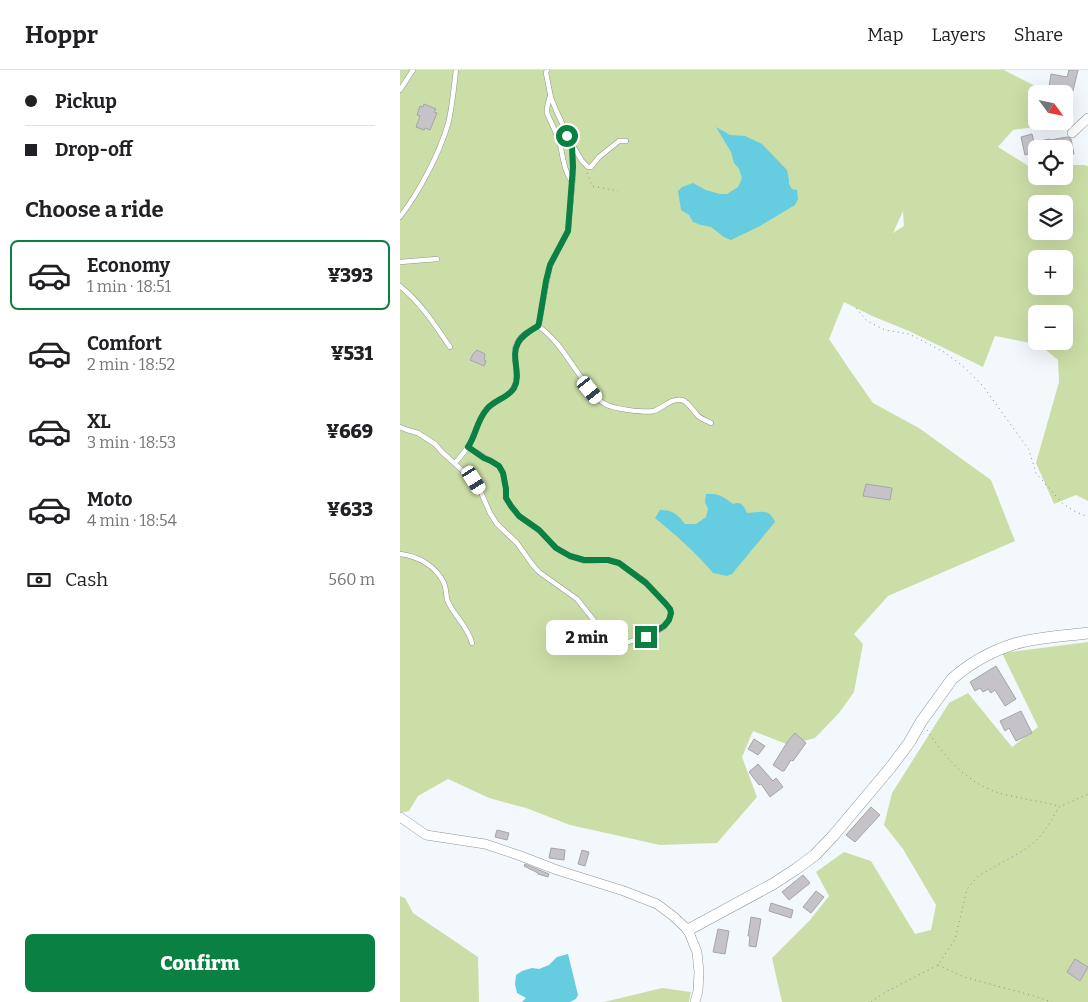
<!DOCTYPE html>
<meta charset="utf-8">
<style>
body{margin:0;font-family:Bitter,serif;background:#f6f6f6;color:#202124;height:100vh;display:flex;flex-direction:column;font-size:19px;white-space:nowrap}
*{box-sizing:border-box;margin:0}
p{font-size:16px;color:#757577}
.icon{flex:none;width:28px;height:28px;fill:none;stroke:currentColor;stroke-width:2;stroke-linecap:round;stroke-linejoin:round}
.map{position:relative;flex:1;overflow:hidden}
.panel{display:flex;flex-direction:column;background:#fff;width:400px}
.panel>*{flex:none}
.banner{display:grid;align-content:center;height:110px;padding:0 25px;background:#fff}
.needle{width:32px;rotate:123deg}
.tools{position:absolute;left:628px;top:15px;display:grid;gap:10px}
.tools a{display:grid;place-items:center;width:45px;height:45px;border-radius:8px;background:#fff;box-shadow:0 5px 20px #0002;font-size:25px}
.end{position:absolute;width:22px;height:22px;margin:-11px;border:6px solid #0b8043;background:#fff;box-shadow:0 0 0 2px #fff}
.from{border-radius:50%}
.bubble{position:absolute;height:35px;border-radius:8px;background:#fff;box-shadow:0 5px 20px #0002;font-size:16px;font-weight:800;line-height:35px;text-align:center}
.car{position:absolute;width:15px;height:30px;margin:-15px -8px;border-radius:6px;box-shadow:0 0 4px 1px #0007;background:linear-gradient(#fff 24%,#345 0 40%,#fff 0 76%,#345 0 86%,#fff 0)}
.banner b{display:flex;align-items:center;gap:18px;height:48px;font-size:19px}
.banner b+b{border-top:1px solid #e0e0e0}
.banner i{width:12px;height:12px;background:#202124}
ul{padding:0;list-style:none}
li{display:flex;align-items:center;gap:15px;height:70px;margin:0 10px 8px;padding:0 15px;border:2px solid transparent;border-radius:8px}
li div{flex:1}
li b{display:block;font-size:19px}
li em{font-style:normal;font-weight:800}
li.selected{border-color:#0b8043}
li>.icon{width:45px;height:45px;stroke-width:1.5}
h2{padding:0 25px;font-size:22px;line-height:60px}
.pay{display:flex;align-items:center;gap:12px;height:55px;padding:0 25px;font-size:19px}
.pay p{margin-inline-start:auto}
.cta{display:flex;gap:10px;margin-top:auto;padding:10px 25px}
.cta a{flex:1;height:58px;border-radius:8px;background:#0b8043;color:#fff;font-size:20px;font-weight:800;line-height:58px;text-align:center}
header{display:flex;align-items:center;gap:30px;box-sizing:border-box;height:70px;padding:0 25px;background:#fff;border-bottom:1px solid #e0e0e0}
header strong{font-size:24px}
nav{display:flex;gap:28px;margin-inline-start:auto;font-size:18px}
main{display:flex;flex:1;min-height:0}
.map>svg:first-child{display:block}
</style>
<header>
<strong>Hoppr</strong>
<nav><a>Map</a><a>Layers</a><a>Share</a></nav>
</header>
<main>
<section class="panel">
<div class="banner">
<b><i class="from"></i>Pickup</b>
<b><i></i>Drop-off</b>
</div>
<h2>Choose a ride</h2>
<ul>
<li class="selected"><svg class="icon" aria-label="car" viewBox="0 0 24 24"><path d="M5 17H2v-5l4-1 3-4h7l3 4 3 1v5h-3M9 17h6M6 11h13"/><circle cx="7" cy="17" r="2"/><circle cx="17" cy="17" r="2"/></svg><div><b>Economy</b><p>1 min · 18:51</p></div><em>¥393</em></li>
<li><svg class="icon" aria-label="car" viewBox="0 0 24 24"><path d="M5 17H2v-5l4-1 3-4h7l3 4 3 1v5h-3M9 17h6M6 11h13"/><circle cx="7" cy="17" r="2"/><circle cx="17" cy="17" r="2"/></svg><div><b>Comfort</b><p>2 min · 18:52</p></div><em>¥531</em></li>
<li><svg class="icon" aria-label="car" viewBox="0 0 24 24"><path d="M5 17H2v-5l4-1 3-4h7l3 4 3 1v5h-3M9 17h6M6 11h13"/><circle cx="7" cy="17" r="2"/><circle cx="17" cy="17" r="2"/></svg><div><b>XL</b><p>3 min · 18:53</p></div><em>¥669</em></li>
<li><svg class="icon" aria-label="car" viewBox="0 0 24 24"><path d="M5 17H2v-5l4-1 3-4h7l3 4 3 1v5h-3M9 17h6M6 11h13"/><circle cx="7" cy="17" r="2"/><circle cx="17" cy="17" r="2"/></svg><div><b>Moto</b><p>4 min · 18:54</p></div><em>¥633</em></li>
</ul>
<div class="pay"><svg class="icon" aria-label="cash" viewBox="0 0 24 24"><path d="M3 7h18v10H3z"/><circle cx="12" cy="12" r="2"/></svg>Cash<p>560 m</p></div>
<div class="cta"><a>Confirm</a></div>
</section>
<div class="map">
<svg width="688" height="932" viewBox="0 0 688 932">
<rect width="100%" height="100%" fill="#f3f8fc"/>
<g fill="#ccdea7" fill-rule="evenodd">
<path d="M0,0H604L651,24H636V51H657V54L613,60L598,77L630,97H636V106H664V95H684L688,96V431L676,425L654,434L636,393L659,312L658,290L640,275L595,266L583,297L509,261L472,246L444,232L429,269L450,300L473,333L519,358L591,410L615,471L488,526L454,564L463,574L454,622L439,643L415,668L389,675L353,661L342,687L357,727L317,773L260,775L170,755L126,738L89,728L48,709L18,726L9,741L0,743ZM636,134H664V161H636ZM503,141L504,156L493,163ZM636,189H664V216H636ZM636,244H664V271H636Z"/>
<path d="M688,572V932H382L372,888L410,850L429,826L416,802L444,782L471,791L515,864L531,860L536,835L503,779L484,755L492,723L549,633L568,623L612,677L638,657L602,583Z"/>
<path d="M0,826L5,828L13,843L78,887L79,932H0Z"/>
<path d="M262,918L291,922L289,932H204Z"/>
</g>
<g fill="#65cddf">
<path d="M316,57L330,65L345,66L362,74L387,100L389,110V114L392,119L397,120L398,129L395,135L360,156L331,170L324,167L311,157L301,155L293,152L289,145L281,140L278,121L282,117L293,113L306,120L320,124H327L338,117L342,108L339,99L334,93L331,82Z"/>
<path d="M306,424C318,423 324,427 333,434C341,431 344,436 347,443C359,443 369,437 375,452L332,504L327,506L313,503C295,482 277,466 255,448L260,440C273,440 277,444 285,454H296L306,447L308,439L305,432Z"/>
<path d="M168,884L178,925L176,929L170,932H122L126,928L117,923L115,914L116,905L122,901L132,898L139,899L149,895L157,887Z"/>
</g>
<g fill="#c5c3c8" stroke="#a5a4a9">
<path d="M669,0H678L673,21L649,17L651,4L667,7Z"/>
<path d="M24,34L36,39L34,42L37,43L30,60L25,58L24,60L16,57L20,46L17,45L20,36L23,37Z"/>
<path d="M632,64L634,72L650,69V70L667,67L671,69L674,84L664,86V79H661V76L650,79H635L636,82L625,85L621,67Z"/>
<path d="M77,280L85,284L84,290L86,291L84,296L70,290L73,284Z"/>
<path d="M466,414L492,418L490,430L463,426Z"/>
<path d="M596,596L616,629L605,636L595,620L591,623L588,619L583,622L580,618L575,621L570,612Z"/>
<path d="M621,641L632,663L616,671L609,658L605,661L600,651Z"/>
<path d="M395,663L406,673L393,691L391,690L384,701H382L373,695L388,671Z"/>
<path d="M354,669L365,676L358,685L348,679Z"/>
<path d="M358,694L373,711L376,708L383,717L370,727L361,714L359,715L349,702Z"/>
<path d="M471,737L480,745L455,772L446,765Z"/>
<path d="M97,760L109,763L107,770L95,767Z"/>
<path d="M151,778L165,780L164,790L149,788Z"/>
<path d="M182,780L189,782L185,796L178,794Z"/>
<path d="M125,794L149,804L148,807L138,804V803L124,796Z"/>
<path d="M403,805L410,813L389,830L382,822Z"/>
<path d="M416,821L424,827L411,843L403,837Z"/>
<path d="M371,833L393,840L391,848L369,841Z"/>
<path d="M351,847L361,849L356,877L349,876L350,866H348Z"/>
<path d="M318,859L329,861L325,884L313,882Z"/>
<path d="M675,889L688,897L680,911L667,902Z"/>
</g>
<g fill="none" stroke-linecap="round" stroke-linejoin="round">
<defs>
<g id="service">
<path d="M0,20L13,0"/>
<path d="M150,26L147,38V43C151,53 157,63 160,74C163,87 164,101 172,112"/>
<path d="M173,76L182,91L188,97H191L199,87L219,71H226"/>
<path d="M0,147C19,122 39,85 48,54C52,39 54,16 56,0"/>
<path d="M0,192L37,189"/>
<path d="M0,216C21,233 35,255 50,277"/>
<path d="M138,256C159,270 171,295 187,315C192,322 197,330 205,334C213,339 245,343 254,341C263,338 271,328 282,330C289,332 293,341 298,346C302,349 307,351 311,353"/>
<path d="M0,357L7,360L18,363L35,374L42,382L74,411L80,420L90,443L97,454L117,473L132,494L139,502L177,529L204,563L212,570L220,573L229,572L255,562L264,557L269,550L271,543L270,539L247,513L219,493L208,490L184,491L170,486L156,478L139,460L119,446L111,436L106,428V419L103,403L99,396L68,377"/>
<path d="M55,393C62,385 69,377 73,368C77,358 79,348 86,340C93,331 107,329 113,319C122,304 110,287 117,273C121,265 131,260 138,256L139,253L150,195L168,161L173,107L172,75L156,40L151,28L146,3L147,0"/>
<path d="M0,484C18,486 36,496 44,513C46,518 46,524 47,529C48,532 50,536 52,539C59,550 69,560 72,573"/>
</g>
<g id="minor">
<path d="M672,63L688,48"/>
<path d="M0,747L26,765L85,774L118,785L157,800L224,821L257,834L273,846L288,860L297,882L299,902L298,921L295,932"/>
</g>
<path id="tertiary" d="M288,860L373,814L396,799L415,785L433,766L491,697L509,673L521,652L552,609C569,594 592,581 614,574C637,567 664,566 688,563"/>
</defs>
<use href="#service" stroke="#8f9497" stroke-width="5.5"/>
<use href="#minor" stroke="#8f9497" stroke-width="10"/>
<use href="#tertiary" stroke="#8f9497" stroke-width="12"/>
<g stroke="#8a8d90" stroke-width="1" stroke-dasharray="1 4" stroke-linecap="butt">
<path d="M187,103L192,116L218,121"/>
<path d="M456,238L467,251L485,260L509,264L544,282L564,297L583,316L629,380L636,403L662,433L674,441L688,447"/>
<path d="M527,660C543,684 563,709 591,720C600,724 611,726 621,728C633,731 646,732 658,736"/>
<path d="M538,895L564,907L634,926L652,932"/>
<path d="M471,932L484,923L538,895L555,869L567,819L578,806L621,782L635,772L642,764L651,751L659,737L688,724"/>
</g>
<use href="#service" stroke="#fff" stroke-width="4.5"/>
<use href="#minor" stroke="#fff" stroke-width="9"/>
<use href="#tertiary" stroke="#fff" stroke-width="11"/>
</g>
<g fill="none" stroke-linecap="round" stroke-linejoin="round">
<path stroke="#0b8043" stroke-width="6" d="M167,66L172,75L173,97L168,161L150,195L146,211L139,253L138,256C131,260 122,265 118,273C110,287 122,304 114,318C108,328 94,330 87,339C77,350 76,365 68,377L84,388L91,391L99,396L103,403L106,419V428L111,436L119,446L139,460L156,478L170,486L184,490H208L219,493L246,513L266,534L270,539L271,543L269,550L264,556L246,567"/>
</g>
</svg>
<div class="tools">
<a><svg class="needle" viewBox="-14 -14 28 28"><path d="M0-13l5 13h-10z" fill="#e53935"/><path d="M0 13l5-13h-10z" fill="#757577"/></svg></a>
<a><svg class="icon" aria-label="locate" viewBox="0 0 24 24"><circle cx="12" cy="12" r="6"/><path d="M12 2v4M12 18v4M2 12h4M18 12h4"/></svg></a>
<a><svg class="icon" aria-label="layers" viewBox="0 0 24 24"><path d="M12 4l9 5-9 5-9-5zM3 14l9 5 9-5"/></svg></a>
<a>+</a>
<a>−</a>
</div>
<i class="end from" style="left:167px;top:66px"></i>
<i class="end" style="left:246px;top:567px"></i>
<div class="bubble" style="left:146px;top:550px;width:82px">2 min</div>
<i class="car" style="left:190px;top:320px;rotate:141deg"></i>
<i class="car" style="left:74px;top:410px;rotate:148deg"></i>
</div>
</main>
